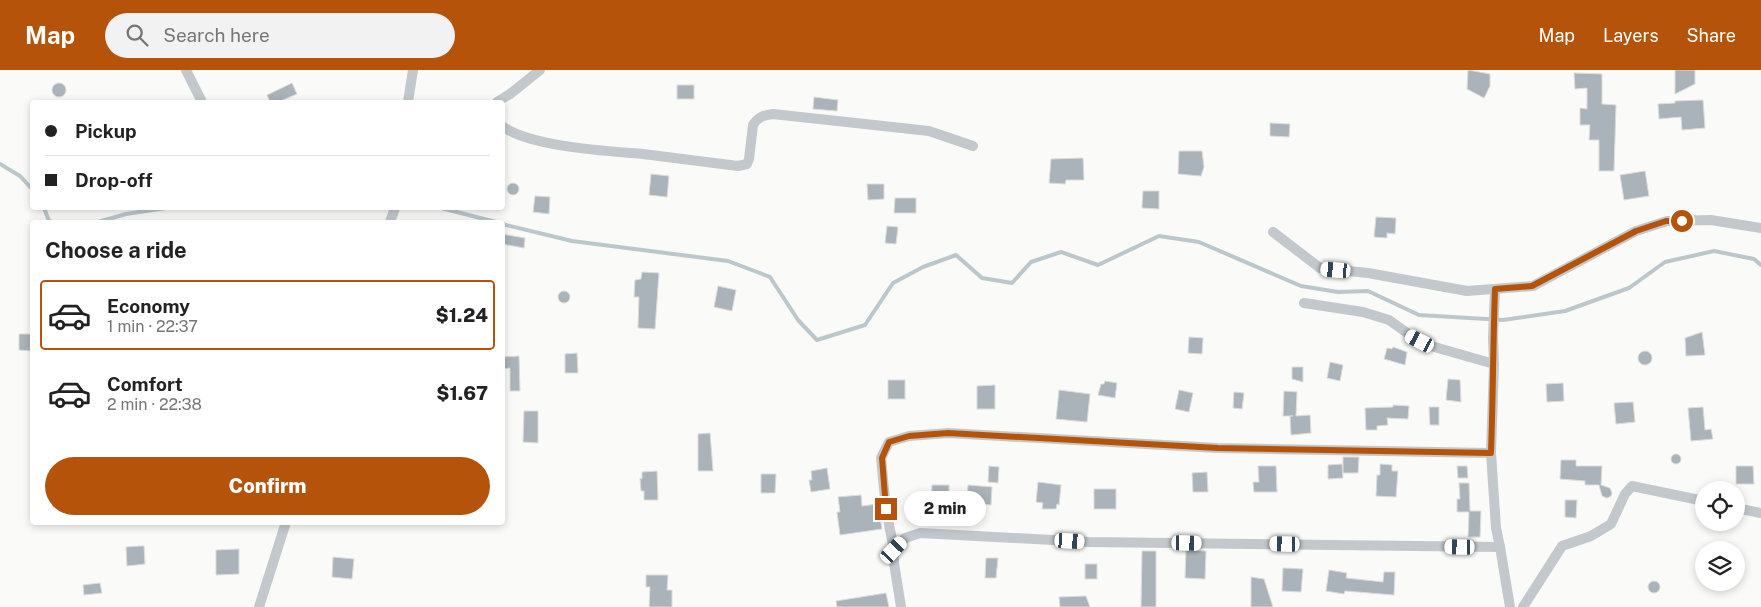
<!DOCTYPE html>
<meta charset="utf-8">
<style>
body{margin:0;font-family:"Public Sans",sans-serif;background:#f2f2f2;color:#222;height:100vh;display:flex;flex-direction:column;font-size:19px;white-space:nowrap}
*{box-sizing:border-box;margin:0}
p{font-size:16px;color:#767676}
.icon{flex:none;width:28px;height:28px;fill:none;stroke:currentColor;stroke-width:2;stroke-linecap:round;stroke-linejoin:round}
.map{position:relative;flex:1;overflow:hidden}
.sheet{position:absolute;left:30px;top:150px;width:475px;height:305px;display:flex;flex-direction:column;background:#fff;border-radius:5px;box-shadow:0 2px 8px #0003}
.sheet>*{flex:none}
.banner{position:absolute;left:30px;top:30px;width:475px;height:110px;border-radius:5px;box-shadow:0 2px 8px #0003;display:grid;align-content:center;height:110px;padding:0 15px;background:#fff}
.buttons{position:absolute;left:1695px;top:411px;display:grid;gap:10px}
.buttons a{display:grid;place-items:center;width:50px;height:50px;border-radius:50%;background:#fff;box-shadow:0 2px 8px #0003;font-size:25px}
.end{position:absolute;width:22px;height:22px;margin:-11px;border:6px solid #b45309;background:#fff;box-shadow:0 0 0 2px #fff}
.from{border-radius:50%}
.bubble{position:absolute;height:35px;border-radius:18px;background:#fff;box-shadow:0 2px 8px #0003;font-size:16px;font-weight:800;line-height:35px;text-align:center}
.car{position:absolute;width:15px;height:30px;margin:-15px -8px;border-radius:6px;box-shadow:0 0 4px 1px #0007;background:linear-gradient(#fff 24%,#345 0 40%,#fff 0 76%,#345 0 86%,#fff 0)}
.banner b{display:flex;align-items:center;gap:18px;height:48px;font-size:19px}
.banner b+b{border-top:1px solid #e0e0e0}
.banner i{width:12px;height:12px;background:#222}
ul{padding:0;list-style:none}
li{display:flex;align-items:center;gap:15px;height:70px;margin:0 10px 8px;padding:0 5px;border:2px solid transparent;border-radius:5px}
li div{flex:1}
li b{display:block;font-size:19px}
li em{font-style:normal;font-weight:800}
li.current{border-color:#b45309}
li>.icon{width:45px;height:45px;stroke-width:1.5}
h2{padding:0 15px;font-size:22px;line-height:60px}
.cta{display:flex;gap:10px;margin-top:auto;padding:10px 15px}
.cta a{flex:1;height:58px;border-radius:30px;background:#b45309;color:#fff;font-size:20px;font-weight:800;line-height:58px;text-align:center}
header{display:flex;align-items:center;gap:30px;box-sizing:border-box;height:70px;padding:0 25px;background:#b45309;color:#fff}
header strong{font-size:24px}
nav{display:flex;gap:28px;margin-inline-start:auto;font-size:18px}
.search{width:350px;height:45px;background:#f2f2f2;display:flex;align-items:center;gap:12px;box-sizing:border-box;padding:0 18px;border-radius:28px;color:#767676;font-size:19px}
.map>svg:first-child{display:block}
</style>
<header>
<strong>Map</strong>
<div class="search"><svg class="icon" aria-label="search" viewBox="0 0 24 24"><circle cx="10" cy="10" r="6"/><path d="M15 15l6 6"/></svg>Search here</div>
<nav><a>Map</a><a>Layers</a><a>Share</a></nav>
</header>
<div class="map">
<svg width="1761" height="537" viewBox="0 0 1761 537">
<rect width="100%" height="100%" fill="#fafaf8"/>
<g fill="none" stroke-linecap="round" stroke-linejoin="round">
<g stroke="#bbc7cb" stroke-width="4">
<path d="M0,94L20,106L32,119"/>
<path d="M44,138L49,151L52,152"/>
<path d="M441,138L496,152"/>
<path d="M98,152L126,144L166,138"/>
<path d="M502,154L572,171L728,191L770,207L798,250L817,270L865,255L893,213L923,197L956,185L982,208L1012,213L1031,192L1061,182L1098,195L1159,166L1199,172L1301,216L1338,222L1368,221L1419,245L1503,250L1565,241L1629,218L1665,192L1714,181L1754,189L1761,195"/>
</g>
</g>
<g fill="#aab3b9" stroke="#dcdcda">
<path d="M1468,0L1490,4V16L1484,28L1467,19Z"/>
<path d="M1675,0H1695V14L1675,24Z"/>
<path d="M1574,3L1602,4V34L1616,35L1614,101H1599V70H1589L1590,55H1580V38L1587,39V18L1575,19Z"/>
<path d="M292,13L297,24L278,32H270L267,25Z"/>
<circle cx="59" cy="20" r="7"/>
<rect x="677" y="15" width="17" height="14"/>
<path d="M814,27L838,30L837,41L813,39Z"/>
<path d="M1703,30L1705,58L1682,60L1681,47L1659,49L1658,34L1675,33V31Z"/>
<path d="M1270,53L1290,54L1289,67L1270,66Z"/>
<path d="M1179,81H1202L1204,97L1201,106L1178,104Z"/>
<path d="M1083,88L1084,110H1066L1065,114L1049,113L1051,89Z"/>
<path d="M1645,101L1649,126L1624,130L1620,105Z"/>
<path d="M651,104L669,106L667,127L649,125Z"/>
<circle cx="513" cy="119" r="6"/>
<path d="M867,114H884V129L868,130Z"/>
<path d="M1143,121H1159V139L1142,138Z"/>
<path d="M535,126L550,127L549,144L533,142Z"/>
<path d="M895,128H916V143H894Z"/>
<path d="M1376,147L1396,148L1395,164L1387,163V168L1374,167Z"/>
<path d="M887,156L898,157L896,174L885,173Z"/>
<path d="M502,164L525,168L524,178L502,174Z"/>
<path d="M642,202L659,203L655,259L638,258L639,227H634L635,210L641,209Z"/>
<path d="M718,216L736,220L732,241L714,237Z"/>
<circle cx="564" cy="227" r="6"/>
<path d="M1702,262L1705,285L1686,286L1685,268Z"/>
<path d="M19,264H32V281L19,280Z"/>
<path d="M1189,267L1203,268L1202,284L1188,283Z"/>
<path d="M1393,277L1407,282L1405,295L1384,289L1387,278L1392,279Z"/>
<circle cx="1645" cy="288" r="7"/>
<path d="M577,283L578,303H565V284Z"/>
<path d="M519,286L520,321H510V298L502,299V287Z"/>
<path d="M1330,292L1343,295L1340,311L1327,308Z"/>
<path d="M1292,297H1303V312L1292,309Z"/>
<path d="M1448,309L1460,310L1461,332L1446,330Z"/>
<rect x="888" y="310" width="17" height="19"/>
<path d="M1105,311L1117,313L1115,328L1098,325L1101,314H1104Z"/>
<path d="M1563,313L1564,331L1547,332L1546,314Z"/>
<path d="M995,315V339H977V316Z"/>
<path d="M1059,320L1090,324L1087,352L1056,349Z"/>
<path d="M1179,320L1193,323L1189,342L1175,339Z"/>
<path d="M1284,321L1297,322L1296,346L1310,345L1311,363L1291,365L1290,346H1293H1283Z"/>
<path d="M1234,322L1244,323L1242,339L1233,338Z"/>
<path d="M1633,332L1635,352L1616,354L1614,333Z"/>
<path d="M1393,335L1409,336L1408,349L1387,348L1388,355L1377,356V360H1366L1365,338L1393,337Z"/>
<path d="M1429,337H1439V355H1430Z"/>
<path d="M1703,337L1705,360L1711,359L1713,369L1691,371L1688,338Z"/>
<path d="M524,341H538V373L523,372Z"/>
<path d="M710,363L713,401H698V364Z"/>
<circle cx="1676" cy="389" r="5"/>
<path d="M1343,387H1359L1358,403H1343Z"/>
<path d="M1561,390H1576V396H1602L1601,415L1610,418L1612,423L1611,426L1607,428L1602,426L1599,415H1585V411L1560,409Z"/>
<path d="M1342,394L1343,408L1328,409V395Z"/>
<path d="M1380,394L1392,395V401H1398L1396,427L1376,426L1377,405H1380Z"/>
<path d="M989,396L999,397L998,413L988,412Z"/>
<path d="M1258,396H1276L1277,422H1254L1253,412H1259Z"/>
<path d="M1457,396H1467L1468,408H1458Z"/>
<path d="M1736,396H1753L1754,414H1736Z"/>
<path d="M827,398L830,419L811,422L809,410H812L811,401Z"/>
<path d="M657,401L658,430H644V421H641L640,408L642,409V402Z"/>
<path d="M1207,402L1208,422H1193L1192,403Z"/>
<path d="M761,404H776L775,423H761Z"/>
<path d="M1038,412L1061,415L1059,435L1057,434L1056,439H1042L1043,433L1036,432Z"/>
<path d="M1459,413H1469L1470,441H1481L1480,467H1468L1469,442H1457V429H1460Z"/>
<path d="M932,415H949V436H931Z"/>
<path d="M968,415L992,417L991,435L967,433Z"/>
<rect x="1094" y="419" width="22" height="20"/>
<path d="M861,425L862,436L878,434L882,459L840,465L837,442H840L838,427Z"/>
<path d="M1565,430H1577L1576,448L1565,447Z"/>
<path d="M141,476H144L145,494L127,496L126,477Z"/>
<path d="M239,479V504L216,505V480Z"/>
<path d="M1186,480L1206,481L1205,509L1185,508Z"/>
<path d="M1142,481H1156V537H1141Z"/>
<path d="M333,487L354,489L352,509L332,507Z"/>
<path d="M986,488H998L996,508H985Z"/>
<rect x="1085" y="494" width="12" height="15"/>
<path d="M1283,498L1303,499L1301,522L1282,521Z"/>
<path d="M1329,500L1347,503L1346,508L1383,512L1384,502H1395L1394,525L1345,521L1344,524L1326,521Z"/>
<path d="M646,505H668L667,520H672V537H649L650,517H646Z"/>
<path d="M1251,507L1264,509L1273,537H1251Z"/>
<circle cx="1654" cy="517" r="6"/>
<path d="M100,513L102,523L84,525L83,515Z"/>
<path d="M886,523L889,537H837L836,531Z"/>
<path d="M1086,526L1090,537H1060L1059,527Z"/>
</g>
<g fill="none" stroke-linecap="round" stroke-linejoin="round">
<g stroke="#c3c8cc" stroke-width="10">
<path d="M186,0L202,32"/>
<path d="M408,32L413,0"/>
<path d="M497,32L510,24L540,0"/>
<path d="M502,56C529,77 608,81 643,84C675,88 707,92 738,96L747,94L749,89L753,55C758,47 764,45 773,44L929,61L973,76"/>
<path d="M390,152L395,138"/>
<path d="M1273,162L1320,198L1368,203L1467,221L1533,216L1636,161L1667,151L1711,150L1761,158"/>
<path d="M1304,233L1363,242L1389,250L1410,265L1431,276L1494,294L1491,383L1496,458L1500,477"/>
<path d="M1494,294L1493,268L1495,219"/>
<path d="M1736,438L1761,443"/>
<path d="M894,480L886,439L881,388L889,372L909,366L948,363L1218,378L1491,383"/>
<path d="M259,537L286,452"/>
<path d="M901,537L894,493V480L905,468L920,463L1089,472L1500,477L1510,537"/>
<path d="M1523,537L1562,476L1591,466L1611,454L1625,424L1632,416L1704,431"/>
</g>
</g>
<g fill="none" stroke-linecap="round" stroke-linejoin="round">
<path stroke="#b45309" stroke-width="6" d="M886,439L882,388L889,372L909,366L948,363L1218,378L1491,383C1493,328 1493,274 1495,219L1532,216L1636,161L1666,151H1682"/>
</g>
</svg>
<div class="buttons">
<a><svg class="icon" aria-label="locate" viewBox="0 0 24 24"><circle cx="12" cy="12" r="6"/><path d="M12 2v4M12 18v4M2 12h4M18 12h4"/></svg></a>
<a><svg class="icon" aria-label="layers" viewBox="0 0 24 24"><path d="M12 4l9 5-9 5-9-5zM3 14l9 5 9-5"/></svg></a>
</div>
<i class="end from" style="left:1682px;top:151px"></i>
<i class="end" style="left:886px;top:439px"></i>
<div class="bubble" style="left:904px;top:421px;width:82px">2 min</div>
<i class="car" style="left:1336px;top:200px;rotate:275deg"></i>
<i class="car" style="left:1420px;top:271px;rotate:297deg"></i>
<i class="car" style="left:1070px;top:471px;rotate:93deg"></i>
<i class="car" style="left:1187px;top:473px;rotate:91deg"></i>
<i class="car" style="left:1285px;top:474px;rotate:271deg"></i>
<i class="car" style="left:1460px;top:477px;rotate:271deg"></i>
<i class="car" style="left:894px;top:480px;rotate:43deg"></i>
<div class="banner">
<b><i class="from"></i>Pickup</b>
<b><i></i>Drop-off</b>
</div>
<section class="sheet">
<h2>Choose a ride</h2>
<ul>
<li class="current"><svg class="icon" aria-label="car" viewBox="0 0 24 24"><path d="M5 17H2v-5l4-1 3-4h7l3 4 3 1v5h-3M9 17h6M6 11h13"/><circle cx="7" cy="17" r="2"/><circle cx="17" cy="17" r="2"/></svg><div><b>Economy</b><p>1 min · 22:37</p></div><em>$1.24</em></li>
<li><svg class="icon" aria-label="car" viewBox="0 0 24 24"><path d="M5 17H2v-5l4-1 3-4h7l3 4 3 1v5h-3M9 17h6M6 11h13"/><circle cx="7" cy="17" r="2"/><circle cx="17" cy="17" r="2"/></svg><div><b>Comfort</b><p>2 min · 22:38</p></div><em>$1.67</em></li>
</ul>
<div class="cta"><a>Confirm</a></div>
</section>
</div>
